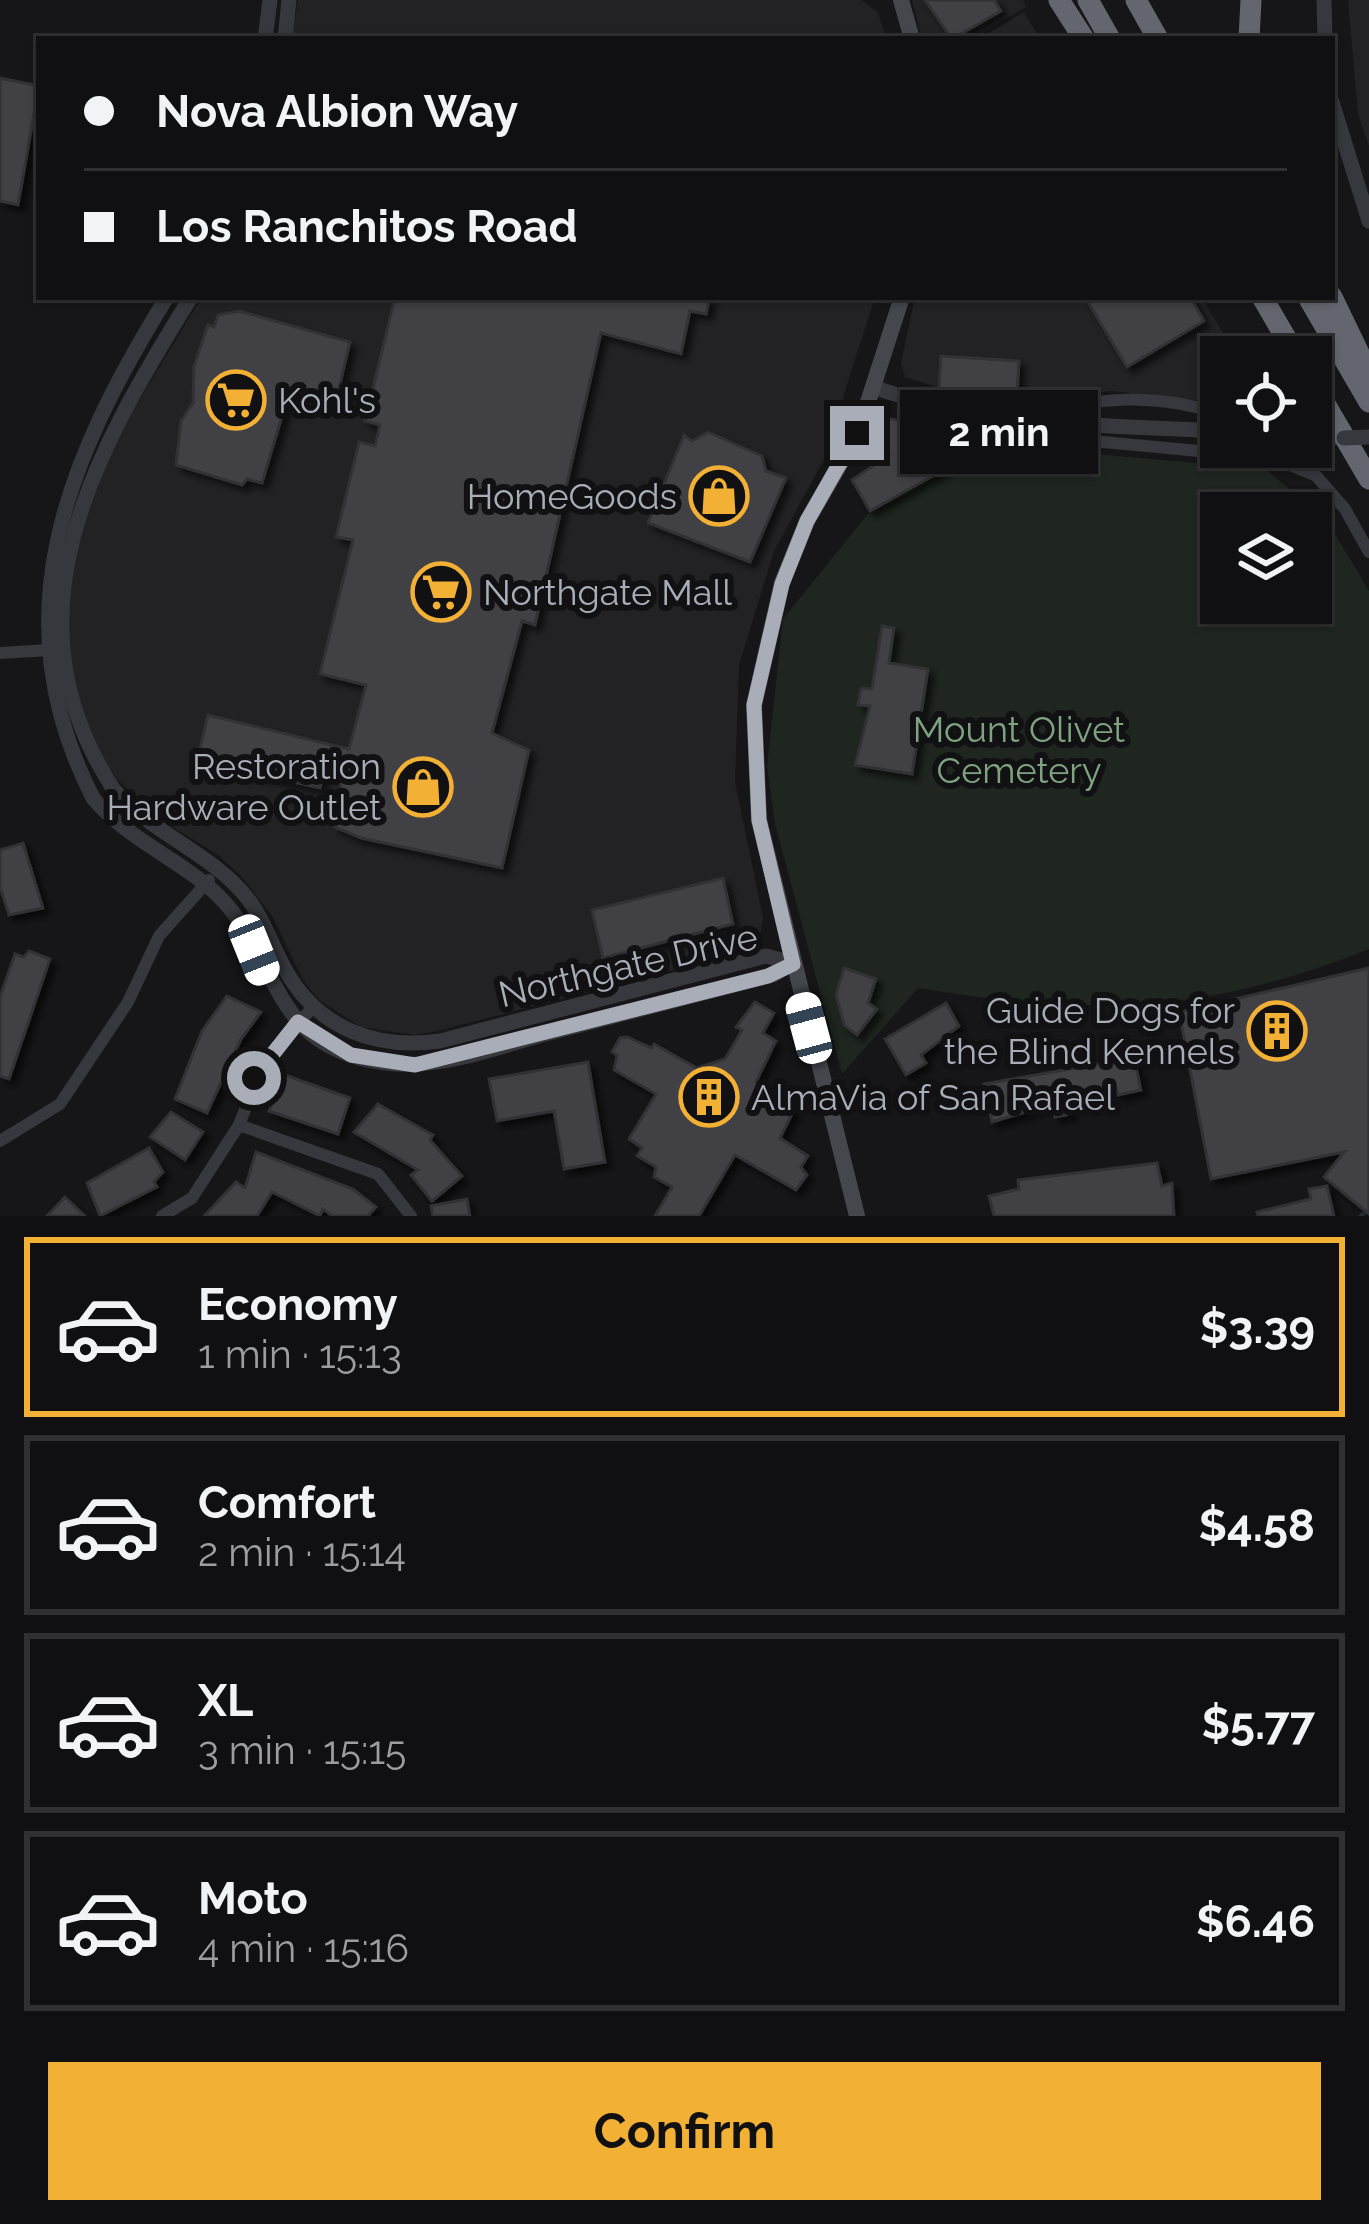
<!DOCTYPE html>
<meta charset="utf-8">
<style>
body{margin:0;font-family:Raleway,sans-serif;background:#19191b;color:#f1f3f6;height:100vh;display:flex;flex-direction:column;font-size:45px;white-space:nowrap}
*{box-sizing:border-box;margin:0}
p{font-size:39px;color:#9c9d9f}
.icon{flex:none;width:66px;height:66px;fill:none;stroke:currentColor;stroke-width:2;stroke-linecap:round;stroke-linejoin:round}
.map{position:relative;height:1216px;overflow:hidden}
.panel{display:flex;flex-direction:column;background:#101012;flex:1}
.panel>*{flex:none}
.guide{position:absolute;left:36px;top:36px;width:1299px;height:264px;border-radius:0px;box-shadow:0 3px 9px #0004,0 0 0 3px #303032;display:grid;align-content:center;height:264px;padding:0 48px;background:#101012}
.buttons{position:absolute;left:1200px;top:336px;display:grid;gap:24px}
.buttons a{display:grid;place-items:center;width:132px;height:132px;border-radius:0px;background:#101012;box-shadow:0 3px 9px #0004,0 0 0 3px #303032;font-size:60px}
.end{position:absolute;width:54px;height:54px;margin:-27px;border:15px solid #a8adb8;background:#111;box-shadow:0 0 0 6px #111}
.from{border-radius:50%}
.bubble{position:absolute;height:84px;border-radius:0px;background:#101012;box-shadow:0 3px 9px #0004,0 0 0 3px #303032;font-size:39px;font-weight:700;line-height:84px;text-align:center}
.car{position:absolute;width:36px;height:72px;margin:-36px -18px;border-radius:15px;box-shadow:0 0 9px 3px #0007;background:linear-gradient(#fff 24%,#345 0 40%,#fff 0 76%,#345 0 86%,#fff 0)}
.guide b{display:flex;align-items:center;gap:42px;height:114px;font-size:45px}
.guide b+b{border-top:3px solid #303032}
.guide i{width:30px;height:30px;background:#f1f3f6}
ul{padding:21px 0 0;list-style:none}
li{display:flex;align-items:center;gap:36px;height:180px;margin:0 24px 18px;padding:0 24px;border:6px solid #303032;border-radius:0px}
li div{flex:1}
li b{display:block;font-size:45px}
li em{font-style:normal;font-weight:700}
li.selected{border-color:#f2b134}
li>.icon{width:108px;height:108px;stroke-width:1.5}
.cta{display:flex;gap:24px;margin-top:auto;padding:24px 48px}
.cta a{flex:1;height:138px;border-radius:0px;background:#f2b134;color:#111;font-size:48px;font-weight:700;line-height:138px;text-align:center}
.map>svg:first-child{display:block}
</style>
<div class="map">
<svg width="1369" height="1216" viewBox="0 0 1369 1216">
<defs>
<filter id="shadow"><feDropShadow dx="5.5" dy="5.5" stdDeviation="3" flood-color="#0009"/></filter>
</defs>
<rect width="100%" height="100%" fill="#161618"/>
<g fill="#222225">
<path d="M298,0H861L878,12L886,39H292Z"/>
<path d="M912,0H1023L1026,7L973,39H922Z"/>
<path d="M1348,0H1369V146L1358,114Z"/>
<path d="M1024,12L1040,39H979Z"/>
<path d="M202,297H875L843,397L850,412L774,551L739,665L735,782L763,918L759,942L750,950L438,1031L414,1035L361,1027L319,1000L303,980L272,916L241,876L218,855L158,818L117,779L87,737L55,599L72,517L83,492Z"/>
<path d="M915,297H1201L1238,357H1221V403L1110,391L1024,402L969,397L905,377L901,363Z"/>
</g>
<path fill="#1e261f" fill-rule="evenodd" d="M1003,446L1265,469L1326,519L1369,591V949C1208,1014 1087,1016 918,988L842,1074L775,824L767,766L783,619L867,515L969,456ZM1221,513H1311V603H1221Z"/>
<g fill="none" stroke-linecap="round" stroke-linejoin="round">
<path stroke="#2c353c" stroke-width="4.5" d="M1361,1216L1364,1213"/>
</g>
<g fill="#404145" stroke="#303034" stroke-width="3" filter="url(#shadow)">
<path d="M925,0H994L1001,11L952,39Z"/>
<path d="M0,78L39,86L18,205L0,201Z"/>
<path d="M395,297H710L706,314L690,311L681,354L601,333L535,625L522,621L492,733L529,750L502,868L361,838L335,827L342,792L332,745L349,749L366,685L320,674L353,540L336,537L359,442L375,446L380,425L365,421Z"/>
<path d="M1085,297H1190L1204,321L1127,367Z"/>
<path d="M239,311L350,342L336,401L290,390L262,483L247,479L242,485L176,465L181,421L193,403L194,366L208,325L214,327L218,315Z"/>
<path d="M941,356L1019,361L1017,395L939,389Z"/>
<path d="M883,417L918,425L914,439L945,428L963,459L870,511L852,480L888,456L875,453Z"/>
<path d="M708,432L762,456L766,471L786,478L750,562L648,523L684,435L692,441Z"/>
<path d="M882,626L894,628L889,663L928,669L912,774L855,765L870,706L858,705L861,688L872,689Z"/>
<path d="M208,715L332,745L320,788L197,761Z"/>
<path d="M23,843L43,908L9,915L0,887V850Z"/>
<path d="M723,878L733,924L603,958L592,910Z"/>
<path d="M29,951L50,959L9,1079L0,1076V997L15,954L24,957Z"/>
<path d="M844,968L876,979L868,1003L877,1009L857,1035L844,1025L836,995Z"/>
<path d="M1369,968V1214L1324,1177L1344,1152L1211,1179L1179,1012Z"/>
<path d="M227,996L261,1012L241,1039L207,1113L175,1099L202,1031Z"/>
<path d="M755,1002L774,1013L763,1033L776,1041L756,1082L796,1106L780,1138L808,1156L801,1167L807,1175L796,1190L735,1155L699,1216H655L672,1187L654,1177L656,1167L637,1156L642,1148L629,1139L656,1094L614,1070L617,1055L612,1052L620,1038L627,1037L652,1048L654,1044L697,1068L725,1059L742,1030L736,1027Z"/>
<path d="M946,1003L959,1026L921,1055L926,1063L906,1075L885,1039Z"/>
<path d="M1132,1049L1141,1090L1118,1095L1116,1088L1068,1100L1071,1114L1055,1117L1052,1104L992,1122L984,1084L1110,1062L1108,1054Z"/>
<path d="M588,1062L605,1162L564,1169L554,1111L497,1121L489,1079Z"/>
<path d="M282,1074L350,1098L338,1134L269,1111Z"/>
<path d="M378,1104L433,1135L430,1140L462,1176L432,1201L411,1175L418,1170L354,1132Z"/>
<path d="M171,1112L203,1132L185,1160L150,1137Z"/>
<path d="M149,1148L163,1172L154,1182L157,1187L100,1216L87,1183Z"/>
<path d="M256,1152L353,1189L376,1207L368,1216H332L323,1209L320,1216L272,1192L257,1216H204L236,1182L245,1188Z"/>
<path d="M1157,1163L1162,1186L1172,1183L1174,1216H994L989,1196L1019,1189L1018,1180Z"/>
<path d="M1327,1186L1334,1216H1258L1257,1212L1311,1199L1309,1189Z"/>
<path d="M65,1197L85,1216H47Z"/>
<path d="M467,1199L470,1216H433L431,1206Z"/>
</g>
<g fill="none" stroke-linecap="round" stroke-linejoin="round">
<g stroke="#37383d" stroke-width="12">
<path d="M1221,414C1160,394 1090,393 1032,422L1051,437L1273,458L1312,474"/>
<path d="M1291,447L1345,509L1369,552"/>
<path d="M0,653L49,650"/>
<path d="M239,1125L378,1174L411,1216"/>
<path d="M0,1141L60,1104L128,1002L159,936L209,880"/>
<path d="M162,1216L192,1198L239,1125L265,1059L313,1007"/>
</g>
<g stroke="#37383d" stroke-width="15">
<path d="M1324,0L1325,39"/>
<path d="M265,39L270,0"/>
<path d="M285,39L289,0"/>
<path d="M1332,102L1369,221"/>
<path d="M167,297C67,459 0,616 93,798C130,843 189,862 227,905C282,970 274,1049 385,1063C442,1070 499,1046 553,1032C626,1013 699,994 773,975L793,963"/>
<path d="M191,297C94,454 0,615 114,790C152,834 212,853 248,899C265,921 272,947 286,971C319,1029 376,1050 440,1041L766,956L793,963"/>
<path d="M876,388C988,427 1105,425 1221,431"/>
<path d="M1311,436L1344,438"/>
</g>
<g stroke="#45474d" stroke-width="16">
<path d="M901,0L912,39"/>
<path d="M857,1216L759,820L754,705L782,583L807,521L858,433L902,297"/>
</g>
<g stroke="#63666e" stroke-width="21">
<path d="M1059,0L1084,39"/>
<path d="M1088,0L1110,39"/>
<path d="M1136,0L1158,39"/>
<path d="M1249,39L1251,0"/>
<path d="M1262,297L1297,357"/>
<path d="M1308,297L1369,402"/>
<path d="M1332,297L1369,374"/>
<path d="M1311,380L1369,479"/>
</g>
<path stroke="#37383d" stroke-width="15" d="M1344,438L1369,437"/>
</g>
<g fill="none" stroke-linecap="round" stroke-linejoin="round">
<path stroke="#a8adb8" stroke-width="15" d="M254,1078L298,1022L351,1055L415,1065L768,976L793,964L759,820L754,705L782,584L807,521L857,433"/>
</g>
<defs>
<symbol id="supermarket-ring" viewBox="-11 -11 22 22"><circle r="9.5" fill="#111113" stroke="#f2b134" stroke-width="1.5"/><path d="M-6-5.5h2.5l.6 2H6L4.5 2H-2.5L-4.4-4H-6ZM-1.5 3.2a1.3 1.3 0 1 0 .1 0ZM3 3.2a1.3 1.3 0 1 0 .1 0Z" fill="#f2b134"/></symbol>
<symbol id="shop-ring" viewBox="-11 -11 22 22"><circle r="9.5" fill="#111113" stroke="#f2b134" stroke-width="1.5"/><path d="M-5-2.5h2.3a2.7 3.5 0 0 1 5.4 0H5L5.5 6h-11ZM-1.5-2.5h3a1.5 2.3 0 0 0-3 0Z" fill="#f2b134"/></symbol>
<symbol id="building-ring" viewBox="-11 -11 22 22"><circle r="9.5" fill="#111113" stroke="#f2b134" stroke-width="1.5"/><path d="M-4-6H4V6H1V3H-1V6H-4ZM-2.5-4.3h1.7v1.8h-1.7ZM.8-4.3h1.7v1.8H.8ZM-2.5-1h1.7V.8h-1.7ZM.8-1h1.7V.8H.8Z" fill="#f2b134"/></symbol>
</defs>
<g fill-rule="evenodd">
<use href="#supermarket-ring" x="203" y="367" width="66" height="66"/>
<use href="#shop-ring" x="686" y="463" width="66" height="66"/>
<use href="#supermarket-ring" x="408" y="559" width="66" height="66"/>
<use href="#shop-ring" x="390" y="754" width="66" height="66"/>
<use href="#building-ring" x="1244" y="998" width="66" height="66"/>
<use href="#building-ring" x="676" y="1064" width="66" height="66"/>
</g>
<g text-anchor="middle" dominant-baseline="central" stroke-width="12" stroke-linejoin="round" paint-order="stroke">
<g font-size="36" fill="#a8adb8" stroke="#111113" text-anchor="start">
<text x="278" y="400">Kohl's</text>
<text x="677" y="496" text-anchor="end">HomeGoods</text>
<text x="483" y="592">Northgate Mall</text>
<text x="381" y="766" text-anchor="end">Restoration<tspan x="381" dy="41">Hardware Outlet</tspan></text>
<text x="1235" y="1010" text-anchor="end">Guide Dogs for<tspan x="1235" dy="41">the Blind Kennels</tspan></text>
<text x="751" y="1097">AlmaVia of San Rafael</text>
</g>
<g font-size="36" fill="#7fa381" stroke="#111113">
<text x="1019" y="729">Mount Olivet<tspan x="1019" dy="41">Cemetery</tspan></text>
</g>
<g font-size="36" fill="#a8adb8" stroke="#111113">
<text transform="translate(628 965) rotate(-13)">Northgate Drive</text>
</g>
</g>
</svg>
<div class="buttons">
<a><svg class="icon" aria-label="locate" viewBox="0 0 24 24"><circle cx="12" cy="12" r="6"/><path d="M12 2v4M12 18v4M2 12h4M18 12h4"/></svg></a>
<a><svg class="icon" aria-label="layers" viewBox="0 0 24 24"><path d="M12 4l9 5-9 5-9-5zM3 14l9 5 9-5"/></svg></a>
</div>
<i class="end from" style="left:254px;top:1078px"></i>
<i class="end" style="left:857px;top:433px"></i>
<div class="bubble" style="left:900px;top:390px;width:198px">2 min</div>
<i class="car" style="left:254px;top:950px;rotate:158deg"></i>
<i class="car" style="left:809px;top:1028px;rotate:345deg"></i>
<div class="guide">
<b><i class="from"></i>Nova Albion Way</b>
<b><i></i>Los Ranchitos Road</b>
</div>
</div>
<section class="panel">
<ul>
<li class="selected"><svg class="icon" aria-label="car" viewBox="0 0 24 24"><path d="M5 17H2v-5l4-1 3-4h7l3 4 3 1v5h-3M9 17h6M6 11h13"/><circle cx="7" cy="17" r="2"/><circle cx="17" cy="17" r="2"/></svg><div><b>Economy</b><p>1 min · 15:13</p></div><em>$3.39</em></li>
<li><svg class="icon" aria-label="car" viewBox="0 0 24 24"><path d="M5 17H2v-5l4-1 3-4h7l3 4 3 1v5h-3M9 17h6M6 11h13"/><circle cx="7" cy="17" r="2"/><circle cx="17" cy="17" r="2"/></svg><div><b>Comfort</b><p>2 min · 15:14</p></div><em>$4.58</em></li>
<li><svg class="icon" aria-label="car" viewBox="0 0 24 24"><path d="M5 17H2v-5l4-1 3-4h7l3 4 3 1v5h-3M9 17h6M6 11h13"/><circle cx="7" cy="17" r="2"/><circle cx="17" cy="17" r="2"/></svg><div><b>XL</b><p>3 min · 15:15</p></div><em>$5.77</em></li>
<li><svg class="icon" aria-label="car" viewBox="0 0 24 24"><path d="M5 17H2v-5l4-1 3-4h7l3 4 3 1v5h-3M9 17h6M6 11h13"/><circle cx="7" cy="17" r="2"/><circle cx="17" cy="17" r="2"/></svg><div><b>Moto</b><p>4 min · 15:16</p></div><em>$6.46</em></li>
</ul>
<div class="cta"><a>Confirm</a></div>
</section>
